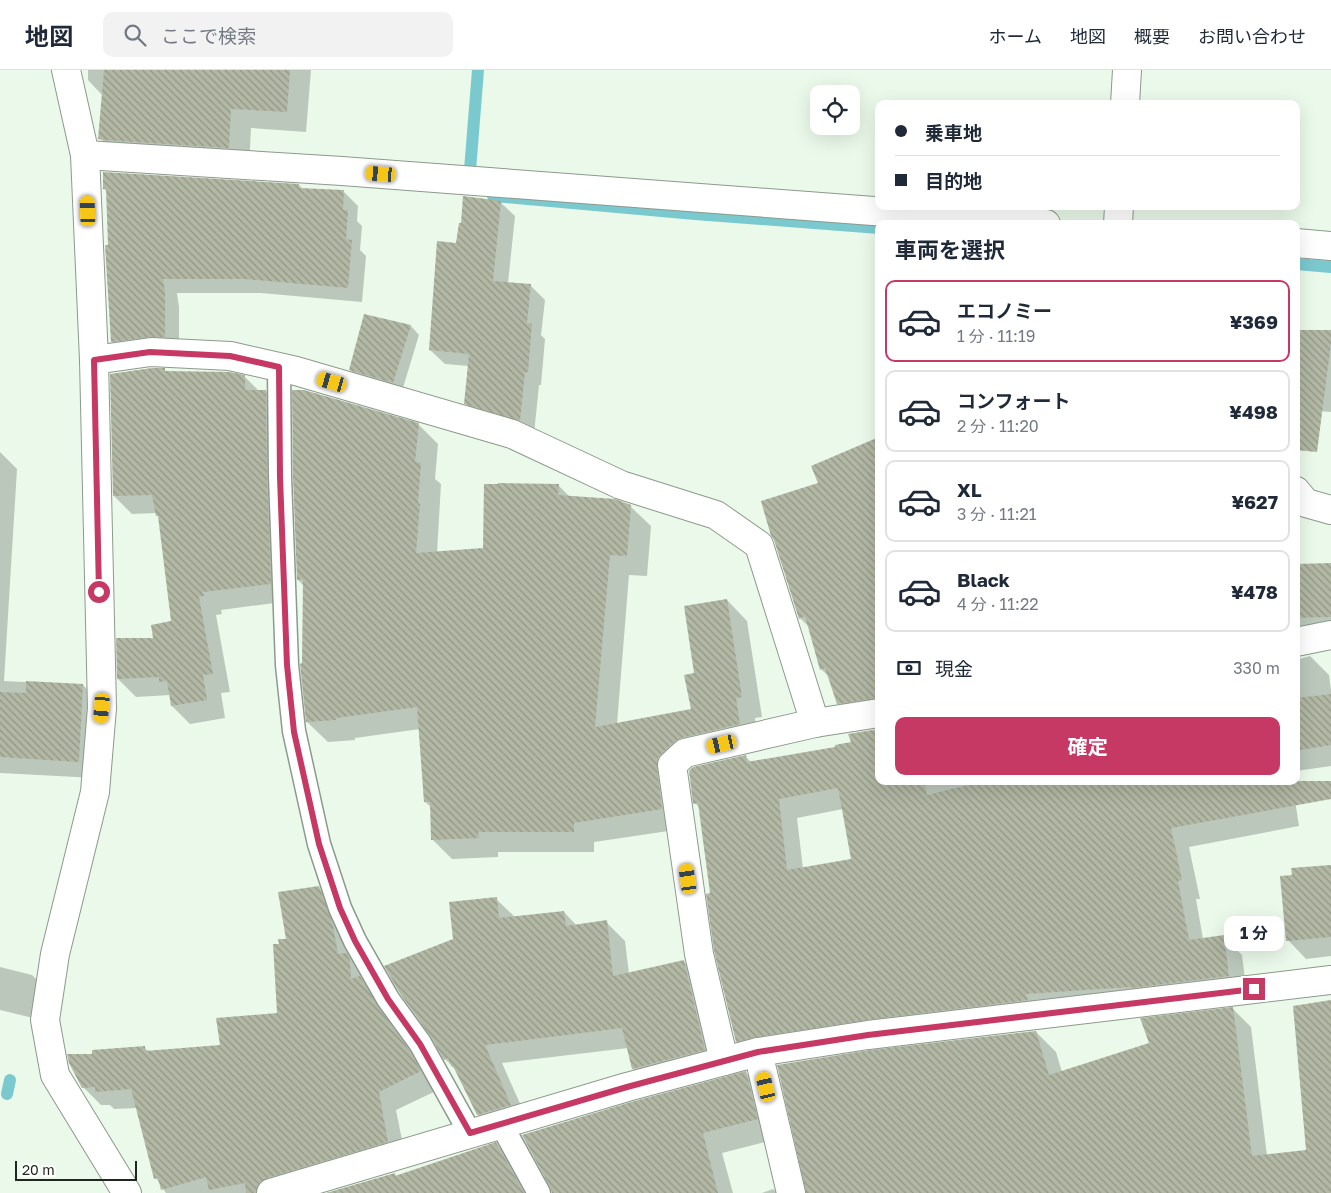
<!DOCTYPE html>
<html lang="ja">
<meta charset="utf-8">
<style>
body{margin:0;font-family:"Golos Text","Noto Sans JP",sans-serif;background:#f2f2f3;color:#1f2937;height:100vh;display:flex;flex-direction:column;font-size:19px;white-space:nowrap}
*{box-sizing:border-box;margin:0}
p{font-size:16px;color:#747a83}
.icon{flex:none;width:28px;height:28px;fill:none;stroke:currentColor;stroke-width:2;stroke-linecap:round;stroke-linejoin:round}
.map{position:relative;flex:1;overflow:hidden}
.side{position:absolute;left:875px;top:150px;width:425px;height:565px;display:flex;flex-direction:column;background:#fff;border-radius:10px;box-shadow:0 5px 20px #0002}
.side>*{flex:none}
.top-card{position:absolute;left:875px;top:30px;width:425px;height:110px;border-radius:10px;box-shadow:0 5px 20px #0002;display:grid;align-content:center;height:110px;padding:0 20px;background:#fff}
.fabs{position:absolute;left:810px;top:15px;display:grid;gap:10px}
.fabs a{display:grid;place-items:center;width:50px;height:50px;border-radius:10px;background:#fff;box-shadow:0 5px 20px #0002;font-size:25px}
.scale{position:absolute;left:15px;bottom:12px;width:122px;box-sizing:border-box;padding-left:5px;border:2px solid #212621;border-top:0;font-size:14px;line-height:18px;white-space:nowrap;color:#212621;-webkit-text-stroke:4px #fff;paint-order:stroke}
.end{position:absolute;width:22px;height:22px;margin:-11px;border:6px solid #c63965;background:#fff;box-shadow:0 0 0 2px #fff}
.from{border-radius:50%}
.bubble{position:absolute;height:35px;border-radius:10px;background:#fff;box-shadow:0 5px 20px #0002;font-size:16px;font-weight:700;line-height:35px;text-align:center}
.car{position:absolute;width:15px;height:30px;margin:-15px -8px;border-radius:6px;box-shadow:0 0 4px 1px #0007;background:linear-gradient(#f5c518 24%,#345 0 40%,#f5c518 0 76%,#345 0 86%,#f5c518 0)}
.top-card b{display:flex;align-items:center;gap:18px;height:48px;font-size:19px}
.top-card b+b{border-top:1px solid #e0e1e3}
.top-card i{width:12px;height:12px;background:#1f2937}
ul{padding:0;list-style:none}
li{display:flex;align-items:center;gap:15px;height:82px;margin:0 10px 8px;padding:0 10px;border:2px solid #e0e1e3;border-radius:10px}
li div{flex:1}
li b{display:block;font-size:19px}
li em{font-style:normal;font-weight:700}
li.on{border-color:#c63965}
li>.icon{width:45px;height:45px;stroke-width:1.5}
h2{padding:0 20px;font-size:22px;line-height:60px}
.pay{display:flex;align-items:center;gap:12px;height:55px;padding:0 20px;font-size:19px}
.pay p{margin-inline-start:auto}
.primary-button{display:flex;gap:10px;margin-top:auto;padding:10px 20px}
.primary-button a{flex:1;height:58px;border-radius:10px;background:#c63965;color:#fff;font-size:20px;font-weight:700;line-height:58px;text-align:center}
header{display:flex;align-items:center;gap:30px;box-sizing:border-box;height:70px;padding:0 25px;background:#fff;border-bottom:1px solid #e0e1e3}
header strong{font-size:24px}
nav{display:flex;gap:28px;margin-inline-start:auto;font-size:18px}
.search{width:350px;height:45px;background:#f2f2f3;display:flex;align-items:center;gap:12px;box-sizing:border-box;padding:0 18px;border-radius:10px;color:#747a83;font-size:19px}
.map>svg:first-child{display:block}
</style>
<header>
<strong>地図</strong>
<div class="search"><svg class="icon" aria-label="search" viewBox="0 0 24 24"><circle cx="10" cy="10" r="6"/><path d="M15 15l6 6"/></svg>ここで検索</div>
<nav><a>ホーム</a><a>地図</a><a>概要</a><a>お問い合わせ</a></nav>
</header>
<div class="map">
<svg width="1331" height="1123" viewBox="0 0 1331 1123">
<defs>
<pattern id="building-back-hatch" width="6" height="6" patternUnits="userSpaceOnUse" patternTransform="scale(1.25)"><rect width="6" height="6" fill="#b3b8a5"/><path d="M-1 5l2 2M0 0l6 6M5-1l2 2" fill="none" stroke="#919586"/></pattern>
</defs>
<rect width="100%" height="100%" fill="#eaf9ea"/>
<g fill="#0003" fill-rule="evenodd">
<path d="M88,0H311L306,62L251,58L249,98L120,88L100,68L103,26L88,10Z"/>
<path d="M299,115L303,119L344,122L358,136L357,151L362,156L360,180L366,186L362,232L261,223H177L179,237V281L127,286L112,271L108,122L104,119Z"/>
<path d="M500,132L515,146L508,213L530,215L545,230L541,265L545,269L541,315H539L534,364L479,347L465,333L469,296L445,294L430,280L457,175Z"/>
<path d="M411,256L419,265L402,321L359,308L350,300Z"/>
<path d="M1331,262V342L1305,340Z"/>
<path d="M164,300L167,302L245,307L259,321H266L284,339L289,531L221,540L222,544L216,545L230,622L221,623L225,648L190,654L172,636L170,625L136,627L118,609L154,569L173,553L160,448L157,443L132,444L114,426Z"/>
<path d="M418,354L438,374L435,409L441,414L437,483L484,479L558,415L570,427L630,436L651,456L647,506L629,505L617,654L693,640L696,604L727,530L747,551L762,647L755,648L760,674L695,691L681,704L682,759L594,772V782H498V787L452,789L432,769L431,737L425,732L420,659L355,668V670L328,672L307,652L303,594L304,516L298,510Z"/>
<path d="M879,371V648L857,652L838,633L829,607L821,599L810,558L800,548L820,413Z"/>
<path d="M0,382L17,399L4,611L83,615L99,632L95,708L0,703Z"/>
<path d="M1331,494V566L1305,578L1300,585L1299,589L1310,586L1329,605L1331,620V696L1296,701V495Z"/>
<path d="M852,673L879,711H1292L1299,756L1189,777L1200,829H1196L1203,869L1224,867L1242,885L1247,925L755,990L737,971L711,824L700,738L695,733L745,686L751,692L837,678ZM843,739L852,790L803,799L797,748Z"/>
<path d="M1331,796V886L1306,889L1288,870Z"/>
<path d="M319,818L337,836L351,874L354,892L365,903L438,1020L396,1040L406,1090L295,1123H166L156,1108L137,1038L114,1039L110,1035H101L83,1017L93,986L145,978L149,982L221,976L279,944L280,875L287,870Z"/>
<path d="M496,829L515,847L564,842L577,856L606,852L625,871L629,904L684,892L703,911L723,999L652,1018L633,999L628,978L502,993L529,1054L497,1064L478,1045L457,1001L445,989L455,870Z"/>
<path d="M0,897L32,905L40,913L33,948L0,940Z"/>
<path d="M1331,931V1123H1203L1233,939L1251,957L1267,1086L1308,1082Z"/>
<path d="M1036,962L1056,982L1062,1002L1161,1123H807Z"/>
<path d="M746,1003L766,1023L777,1069L722,1083L733,1123H553Z"/>
<path d="M496,1074L516,1094L532,1123H330L394,1104L397,1106Z"/>
<path d="M773,1119L777,1123H762Z"/>
</g>
<g fill="none" stroke-linecap="round" stroke-linejoin="round">
<g stroke="#7ac9cf" stroke-width="12">
<path d="M470,100L478,0"/>
<path d="M493,126L695,144L879,158"/>
<path d="M1296,194L1331,197"/>
<path d="M7,1024L10,1010"/>
</g>
</g>
<g fill="url(#building-back-hatch)" fill-rule="evenodd">
<path d="M104,0H290L287,42L231,39L229,78L103,70L98,69Z"/>
<path d="M103,102L299,114V118L344,120L343,140H348L346,169L352,170L348,218L245,209H163L165,222V267H149L111,272L105,175H108L106,119H103Z"/>
<path d="M463,126L501,131L493,211L531,214L527,253L532,254L528,302H525L520,351L464,334L469,284L429,280L437,171L456,173L459,153H461Z"/>
<path d="M364,244L411,255L393,313L349,300Z"/>
<path d="M1296,260H1331V273L1317,382L1296,380Z"/>
<path d="M152,298H165V301L230,302L245,305V320H266L267,407L271,514L203,522L204,526L199,527L213,604L203,605L207,630L171,636L167,611L159,612V607L117,609L116,568H153L151,555L171,551L158,446H156L152,425L113,426L110,304Z"/>
<path d="M292,320H304L419,353L415,392L421,393L418,433L420,434L416,483L483,478L484,414H498V413L559,414L558,425L615,429L631,435L627,486L610,485L595,657L691,639L684,605L694,603L684,536L727,529L742,627L736,628L740,654L681,668L674,672L661,684L657,689V697L662,739L574,753V762H478L479,768L431,770L430,732H424L417,637L336,648V650L306,652L300,594L302,593L303,509L297,510L293,407Z"/>
<path d="M879,367V628L837,634L825,598L820,600L805,546L799,549L774,470L771,466L761,431L818,413L811,396Z"/>
<path d="M1331,493V547L1296,548V494Z"/>
<path d="M26,611L83,614L79,692L0,687V622L26,623Z"/>
<path d="M1331,624V675L1300,680L1296,653V628Z"/>
<path d="M879,659V711H924L927,725L984,711H1331V729L1171,758L1182,810L1178,811L1189,870L1224,865L1229,906L1131,918L1130,917L1026,924L1028,930L866,950L756,967L736,972L714,881L706,824L710,823L698,733L693,734L689,701L693,697L746,685L747,692L835,677V675L851,672L848,664ZM838,718L851,789L787,800L779,729Z"/>
<path d="M1331,795V867L1286,871L1280,806L1292,805L1291,798Z"/>
<path d="M319,816L333,855L338,884L347,883L350,890L351,909L360,906L377,935L409,980L421,1001L379,1022L388,1072L267,1108L259,1113L256,1123H246L245,1113L209,1120L206,1107L161,1120L158,1108L154,1109L131,1019L95,1022V1017L82,1018L69,993L67,984H92V980L145,976V981L220,975L216,948L277,943L273,874H279L278,869H286L278,822Z"/>
<path d="M497,827L499,848L564,841L566,856L607,850L613,906L684,890L705,980L632,999L622,958L485,975L511,1035L477,1045L453,996L452,997L448,988L444,990L431,967L399,922L384,896L453,869L449,832Z"/>
<path d="M1331,930V1123H806L777,995L870,980L1036,961L1049,1005L1149,973L1140,948L1233,937L1252,1086L1306,1080L1293,936Z"/>
<path d="M746,1001L758,1049L703,1063L718,1123H552L550,1117L522,1065L631,1032Z"/>
<path d="M496,1072L524,1123H326L395,1103V1106Z"/>
</g>
<g fill="none" stroke-linecap="round" stroke-linejoin="round">
<defs>
<g id="service">
<path d="M279,297L280,407L287,595L294,661L319,774L340,838L355,871L388,929L420,973L470,1063"/>
<path d="M501,1054L539,1123"/>
</g>
<g id="minor">
<path d="M66,0L85,85L94,290L102,638L95,722L55,884L45,950L55,1005L127,1123"/>
<path d="M1125,34L1127,0"/>
<path d="M85,85L342,101L1046,154"/>
<path d="M1118,154L1119,136"/>
<path d="M1296,173L1331,176"/>
<path d="M94,290L151,282L230,286L296,301L512,364L621,415L716,445L759,475L815,653L879,643"/>
<path d="M1296,421L1306,433L1331,440"/>
<path d="M1296,572L1331,565"/>
<path d="M758,982L791,1123"/>
<path d="M724,991L699,884L672,695L685,683L815,653"/>
<path d="M271,1123L627,1017L758,982L868,965L1331,910"/>
</g>
</defs>
<use href="#service" stroke="#8c9a8c" stroke-width="25"/>
<use href="#minor" stroke="#8c9a8c" stroke-width="30"/>
<use href="#service" stroke="#fff" stroke-width="22"/>
<use href="#minor" stroke="#fff" stroke-width="28"/>
</g>
<g fill="none" stroke-linecap="round" stroke-linejoin="round">
<path stroke="#c63965" stroke-width="6" d="M99,522L94,290L150,282L230,286L279,297L280,407L287,595L294,662L319,774L340,838L355,871L388,929L420,974L470,1063L627,1017L758,982L868,965L1254,919"/>
</g>
</svg>
<div class="fabs">
<a><svg class="icon" aria-label="locate" viewBox="0 0 24 24"><circle cx="12" cy="12" r="6"/><path d="M12 2v4M12 18v4M2 12h4M18 12h4"/></svg></a>
</div>
<div class="scale">20 m</div>
<i class="end from" style="left:99px;top:522px"></i>
<i class="end" style="left:1254px;top:919px"></i>
<div class="bubble" style="left:1224px;top:846px;width:60px">1 分</div>
<i class="car" style="left:381px;top:104px;rotate:274deg"></i>
<i class="car" style="left:88px;top:141px;rotate:358deg"></i>
<i class="car" style="left:332px;top:312px;rotate:286deg"></i>
<i class="car" style="left:102px;top:638px;rotate:185deg"></i>
<i class="car" style="left:722px;top:674px;rotate:257deg"></i>
<i class="car" style="left:688px;top:809px;rotate:352deg"></i>
<i class="car" style="left:766px;top:1017px;rotate:347deg"></i>
<div class="top-card">
<b><i class="from"></i>乗車地</b>
<b><i></i>目的地</b>
</div>
<section class="side">
<h2>車両を選択</h2>
<ul>
<li class="on"><svg class="icon" aria-label="car" viewBox="0 0 24 24"><path d="M5 17H2v-5l4-1 3-4h7l3 4 3 1v5h-3M9 17h6M6 11h13"/><circle cx="7" cy="17" r="2"/><circle cx="17" cy="17" r="2"/></svg><div><b>エコノミー</b><p>1 分 · 11:19</p></div><em>¥369</em></li>
<li><svg class="icon" aria-label="car" viewBox="0 0 24 24"><path d="M5 17H2v-5l4-1 3-4h7l3 4 3 1v5h-3M9 17h6M6 11h13"/><circle cx="7" cy="17" r="2"/><circle cx="17" cy="17" r="2"/></svg><div><b>コンフォート</b><p>2 分 · 11:20</p></div><em>¥498</em></li>
<li><svg class="icon" aria-label="car" viewBox="0 0 24 24"><path d="M5 17H2v-5l4-1 3-4h7l3 4 3 1v5h-3M9 17h6M6 11h13"/><circle cx="7" cy="17" r="2"/><circle cx="17" cy="17" r="2"/></svg><div><b>XL</b><p>3 分 · 11:21</p></div><em>¥627</em></li>
<li><svg class="icon" aria-label="car" viewBox="0 0 24 24"><path d="M5 17H2v-5l4-1 3-4h7l3 4 3 1v5h-3M9 17h6M6 11h13"/><circle cx="7" cy="17" r="2"/><circle cx="17" cy="17" r="2"/></svg><div><b>Black</b><p>4 分 · 11:22</p></div><em>¥478</em></li>
</ul>
<div class="pay"><svg class="icon" aria-label="cash" viewBox="0 0 24 24"><path d="M3 7h18v10H3z"/><circle cx="12" cy="12" r="2"/></svg>現金<p>330 m</p></div>
<div class="primary-button"><a>確定</a></div>
</section>
</div>
